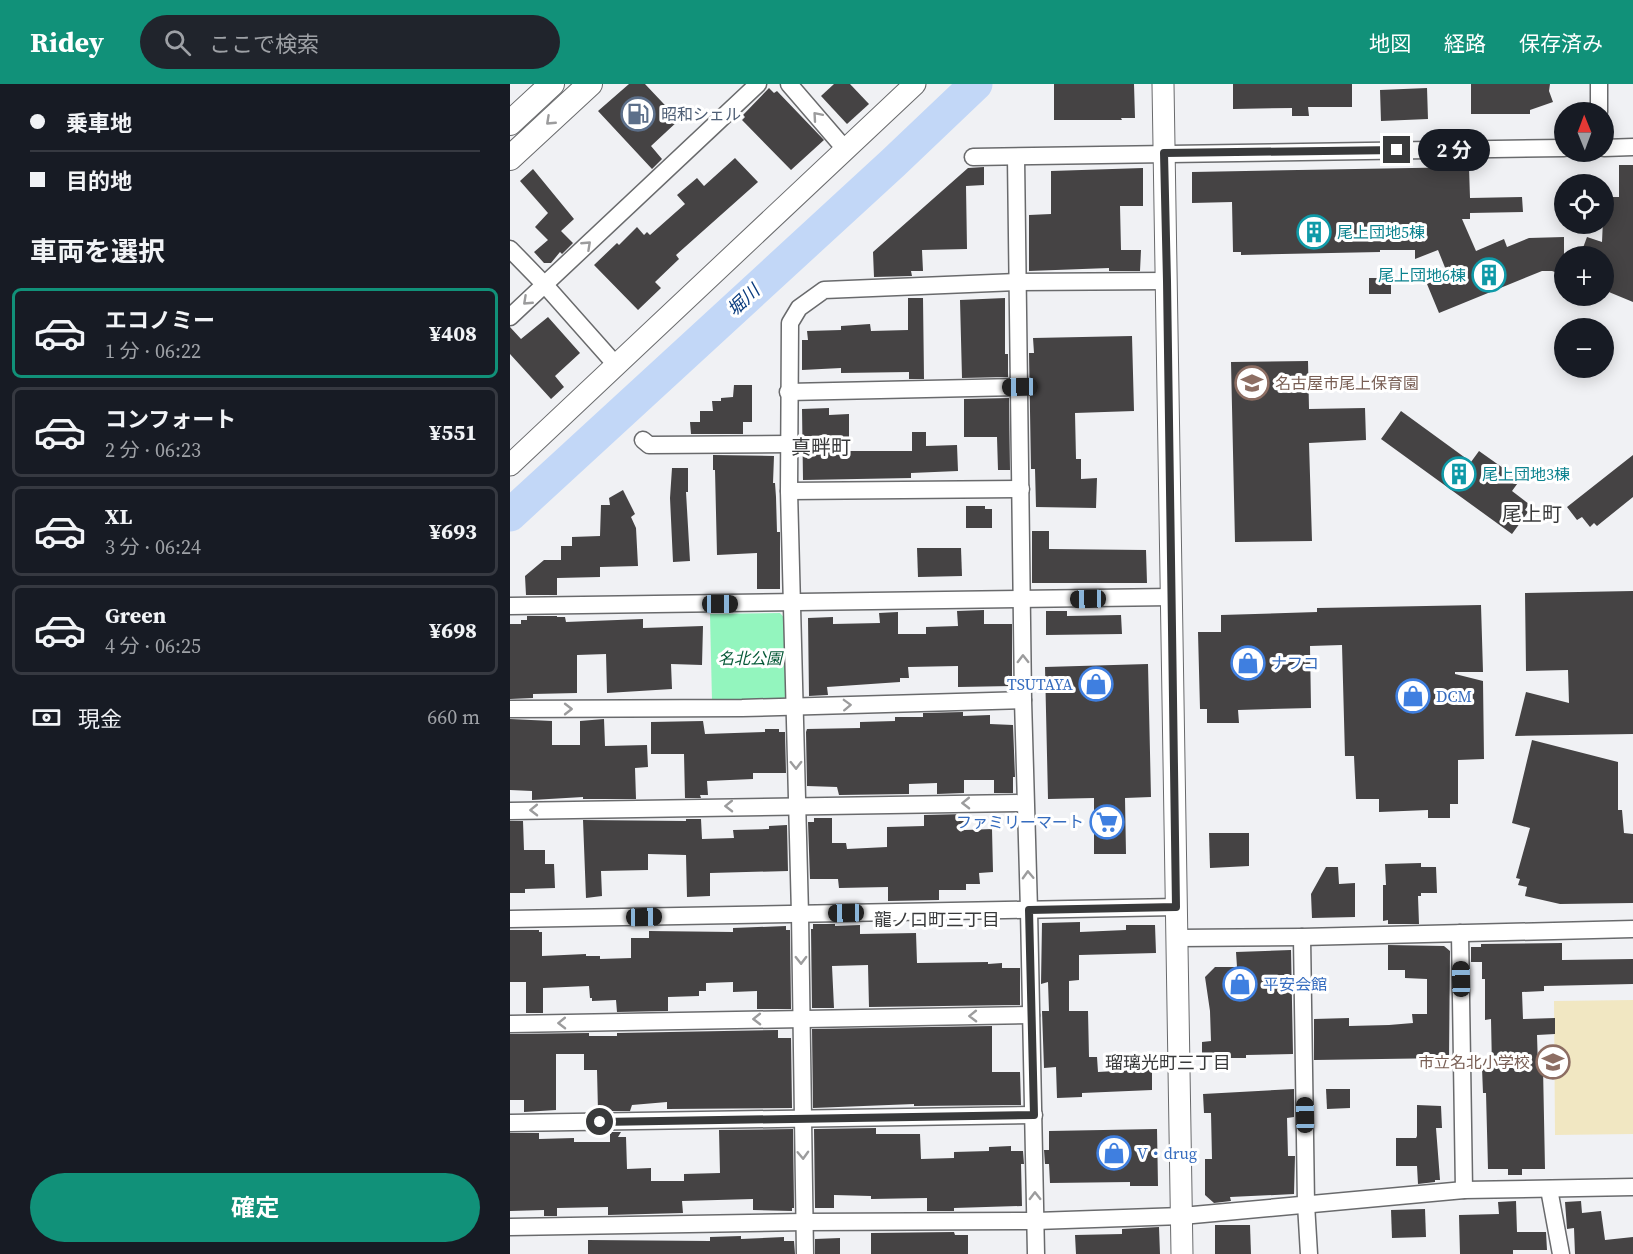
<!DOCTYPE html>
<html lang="ja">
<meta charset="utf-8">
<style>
body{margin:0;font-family:"Source Serif 4","Noto Sans JP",serif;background:#20242c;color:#f1f3f6;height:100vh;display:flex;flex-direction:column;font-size:22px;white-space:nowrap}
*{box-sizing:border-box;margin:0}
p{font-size:20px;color:#9ea1a6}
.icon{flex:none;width:33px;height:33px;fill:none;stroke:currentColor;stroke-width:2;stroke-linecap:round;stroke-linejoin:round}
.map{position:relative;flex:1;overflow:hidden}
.panel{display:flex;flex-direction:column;background:#171b24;width:510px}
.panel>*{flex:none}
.top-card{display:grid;align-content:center;height:132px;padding:0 30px;background:#171b24}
.needle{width:39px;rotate:359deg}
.fabs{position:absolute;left:1044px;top:18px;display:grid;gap:12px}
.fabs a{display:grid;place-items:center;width:60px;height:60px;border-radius:50%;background:#171b24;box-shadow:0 3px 15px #0003;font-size:30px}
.end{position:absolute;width:27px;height:27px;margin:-14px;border:8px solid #393a3b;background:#fff;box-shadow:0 0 0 3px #fff}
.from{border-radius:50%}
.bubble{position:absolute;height:42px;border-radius:21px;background:#171b24;box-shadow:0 3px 15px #0003;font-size:20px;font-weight:700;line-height:42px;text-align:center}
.car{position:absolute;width:18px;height:36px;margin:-18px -9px;border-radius:8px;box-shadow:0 0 4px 2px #0007;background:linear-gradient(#222 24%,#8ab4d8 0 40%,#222 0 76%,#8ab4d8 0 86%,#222 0)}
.top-card b{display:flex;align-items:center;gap:21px;height:57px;font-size:22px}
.top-card b+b{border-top:2px solid #363941}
.top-card i{width:15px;height:15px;background:#f1f3f6}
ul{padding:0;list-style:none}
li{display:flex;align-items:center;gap:18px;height:90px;margin:0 12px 9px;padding:0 18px;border:3px solid #363941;border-radius:9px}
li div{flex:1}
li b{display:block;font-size:22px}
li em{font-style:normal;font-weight:700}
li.on{border-color:#119179}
li>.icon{width:54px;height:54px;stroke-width:1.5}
h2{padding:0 30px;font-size:27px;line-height:72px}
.pay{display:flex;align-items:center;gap:15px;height:66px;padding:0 30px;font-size:22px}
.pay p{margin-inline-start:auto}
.button{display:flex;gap:12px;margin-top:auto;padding:12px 30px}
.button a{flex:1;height:69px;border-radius:36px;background:#119179;color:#fff;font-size:24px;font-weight:700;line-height:69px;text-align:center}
header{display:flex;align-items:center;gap:36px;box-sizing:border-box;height:84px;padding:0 30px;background:#119179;color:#fff}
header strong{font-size:28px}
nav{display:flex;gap:33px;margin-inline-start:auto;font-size:21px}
.search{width:420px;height:54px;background:#20242c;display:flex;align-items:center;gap:15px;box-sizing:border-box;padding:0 21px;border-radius:33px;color:#9ea1a6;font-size:22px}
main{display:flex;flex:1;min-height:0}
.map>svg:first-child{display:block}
</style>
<header>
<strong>Ridey</strong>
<div class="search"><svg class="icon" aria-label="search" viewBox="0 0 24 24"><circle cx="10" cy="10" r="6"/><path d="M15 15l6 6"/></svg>ここで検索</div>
<nav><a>地図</a><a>経路</a><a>保存済み</a></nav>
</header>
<main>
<section class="panel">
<div class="top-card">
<b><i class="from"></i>乗車地</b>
<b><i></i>目的地</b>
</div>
<h2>車両を選択</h2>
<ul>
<li class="on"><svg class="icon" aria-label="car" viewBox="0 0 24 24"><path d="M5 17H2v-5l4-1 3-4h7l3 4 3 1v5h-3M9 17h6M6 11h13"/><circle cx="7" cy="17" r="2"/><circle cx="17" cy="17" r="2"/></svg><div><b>エコノミー</b><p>1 分 · 06:22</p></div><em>¥408</em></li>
<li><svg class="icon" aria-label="car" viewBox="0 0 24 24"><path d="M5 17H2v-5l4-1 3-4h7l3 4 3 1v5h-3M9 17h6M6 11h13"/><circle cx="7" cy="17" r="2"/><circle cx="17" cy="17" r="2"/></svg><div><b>コンフォート</b><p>2 分 · 06:23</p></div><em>¥551</em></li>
<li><svg class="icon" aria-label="car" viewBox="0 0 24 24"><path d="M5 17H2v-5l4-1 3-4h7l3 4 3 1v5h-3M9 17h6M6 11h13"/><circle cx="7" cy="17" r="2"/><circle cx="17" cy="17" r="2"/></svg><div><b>XL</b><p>3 分 · 06:24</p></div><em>¥693</em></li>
<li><svg class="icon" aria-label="car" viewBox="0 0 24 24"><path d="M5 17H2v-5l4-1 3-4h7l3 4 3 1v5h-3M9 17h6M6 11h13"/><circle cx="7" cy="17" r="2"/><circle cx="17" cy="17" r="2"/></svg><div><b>Green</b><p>4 分 · 06:25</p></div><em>¥698</em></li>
</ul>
<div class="pay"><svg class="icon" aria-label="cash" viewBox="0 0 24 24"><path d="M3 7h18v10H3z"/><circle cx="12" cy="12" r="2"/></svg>現金<p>660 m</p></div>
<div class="button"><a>確定</a></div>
</section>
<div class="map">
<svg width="1123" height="1170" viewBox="0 0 1123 1170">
<rect width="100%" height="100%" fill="#f0f1f4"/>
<path fill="#93f5be" d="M270,529L279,539V610L271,616L202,617L200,530Z"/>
<path fill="#f1e7c2" d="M1123,916V1050L1045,1051L1044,917Z"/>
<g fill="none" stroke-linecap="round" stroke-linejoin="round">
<path stroke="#c2d7f7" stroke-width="33" d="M0,431L383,79L466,0"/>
</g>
<g fill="#454344">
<path d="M119,0H135L169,36L141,62L152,75L142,85L88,27Z"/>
<path d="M324,0H340L359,20L337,40L311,12Z"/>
<path d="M544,0H624L625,34H611L612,36H544Z"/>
<path d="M723,0H842V23H798L799,32H782V24L723,25Z"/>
<path d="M961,0H1040L1039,7L1043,18L1020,26V30H961Z"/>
<path d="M259,4L264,9L267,7L314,56L281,86L232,36L235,33L233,31Z"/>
<path d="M917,4L918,35L871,37L870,6Z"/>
<path d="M225,74L248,98L166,171L169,175L145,198L151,204L128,226L84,181L107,159L109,161L127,143L134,151L137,148L140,151L175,120L167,111L187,94L194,102Z"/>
<path d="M1109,81H1123V218L1094,206V172H1070L1077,153L1092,158L1094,113H1109Z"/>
<path d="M474,83V101L456,102L457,165L412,166L413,187H401L402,192L364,193L363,168L458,84Z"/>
<path d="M959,83L960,114L1012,113L1013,128L960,129V135H952L966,167L994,155L997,163L1019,154L1054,153V191L1042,187H1032L929,229L917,200L938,191L928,166L905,175V166H870V168L731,171V168H723L722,118L682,119V88Z"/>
<path d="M633,84V122H610L611,166H631L630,187H599V184L519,187V131L541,130V87Z"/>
<path d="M23,85L64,135L51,147L63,159L52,170L50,168L41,179H34L24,168L38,156L25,143L38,129L10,97Z"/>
<rect x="859" y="194" width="22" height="16"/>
<path d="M398,214H413L414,295H399V288L331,289V284L292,286V256H298L297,247L331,246V242L360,240L361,247L398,246Z"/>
<path d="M495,214V270H498V293L452,294L450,216Z"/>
<path d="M38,233L70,269L45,292L54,303L41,315L0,270V243L11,255Z"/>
<path d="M622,252L624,327L565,329L566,375H571V395L587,394L586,424L526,423L525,385H521L519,269H524L523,254Z"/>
<path d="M798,277L799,325L855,324L856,356L799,359L802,457L725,458L721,278Z"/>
<path d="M224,301H242V338H233V350H181L180,338H190V327H203L202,317H211V314L223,313Z"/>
<path d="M499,314L500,386H488L487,353H454V315Z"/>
<path d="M319,324V331L339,330V367H402V348H416V362L447,361L448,387L401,389V394L293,396L292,325Z"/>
<path d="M891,327L961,378L969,367L1010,396L1002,407L1019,420L1015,426L1018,428L1002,450L871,355Z"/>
<path d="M203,371L264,372L263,399H265L266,413L267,448H270V505H247V469L207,471L205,386H203Z"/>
<path d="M1123,371V413L1087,442L1084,439L1080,443L1072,433L1067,436L1057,423Z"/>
<path d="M162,384H178V408H176L180,477L163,478L160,414Z"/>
<path d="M113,406L125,430L121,433L126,444L128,482L90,483V493L47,494V511H16L15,492L34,476H51V462H62V453L90,452L91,421H100L99,414Z"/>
<path d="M456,422H475V425H482V444H456Z"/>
<path d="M522,447H539V465L636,466L637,499H522Z"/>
<path d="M407,464H451L452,492L408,493Z"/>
<path d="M1123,507V650L1005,652L1016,608L1059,619L1058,586L1016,587L1015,509Z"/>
<path d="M971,521L973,588H945V590L973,597L974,675L948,676V720H940V734H918V726L869,728V715H846L844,672H835L832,561L800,562L801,624L728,626L729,639H697V625H690L688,548H711V531L807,528V524Z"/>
<path d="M474,526V540H502V602L448,603V582L398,583L399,594H390V598L317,603L318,611L299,612L298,534L323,533V540L370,539L369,529L388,528V550H416V543L448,542L447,527Z"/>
<path d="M536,527H557V532L611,531L612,550L536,551Z"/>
<path d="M17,532H47V533H55L56,538L133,535V544L193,542L192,581L161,580L162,605L97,609L96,570L67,571V609L23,610V614L0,615V540H11V536H17Z"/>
<path d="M638,580L641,713L615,714L616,770H584V714L538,715L535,583Z"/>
<path d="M453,628V632L480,631V640L503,641L505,693H503V709H484V696H454V709L427,710V699L399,700V710L329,711L327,703L297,702L296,648L297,645L350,644V638L385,637V633H413V629Z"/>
<path d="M0,635L42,637V661H70V637L94,635L95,662L137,661L138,683L125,684L126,715H73V713L22,716V707L0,706Z"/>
<path d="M193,637L195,650L255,648V645H269V648H275L276,689H243V695L197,697L198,711H190L191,714H175L174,670H141V638Z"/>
<path d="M1022,656L1108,678V726H1112L1114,749L1123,750V819L1050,820L1015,812L1017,803L1008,801L1010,795L1006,794L1020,744L1002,739Z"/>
<path d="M455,730V746L482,745L483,788L469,789L470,800H456V806H429V816L378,817V803L329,804L328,795H300L298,738H304V734H322V759H336L337,765L377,763V743L414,742V731Z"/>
<path d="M176,735H191L192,755L224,754L223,746L259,745V742L277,741L278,787L200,789V812L177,813L176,771L138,770V786L91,787L92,812L76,814L73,736L176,737Z"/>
<path d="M0,737H13L14,766H35V780H44L45,804L15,805V809H0Z"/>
<path d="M699,749H739V782L700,784Z"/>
<path d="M911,779V783H926L927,809H911V812H908L909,840H878V836L873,837V801H876L875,780Z"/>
<path d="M816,783H828L829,800L845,799V833L802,834L801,810Z"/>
<path d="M570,838V848L616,846V841H645L646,869L569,871V896L559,897V927H578L579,973H587L588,988L642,985V1006L572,1009V1013L547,1014L546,983L534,984L532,927H539L538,898L531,900L532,839Z"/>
<path d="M303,840H325V842L350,841V850L406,849L407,879L478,878V880L492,879V884H510V921L359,923L358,881L322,882L324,924H302L301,845H303Z"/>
<path d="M276,842V846H280L281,925H247V907L223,908V898L196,899V907H189V912L158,913V927L107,928L106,916L82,917V914H80L79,902L33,904V929H16V898H0V846H29V848H32V872L76,870V872H90V875L121,874V854H139V847L223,848V844Z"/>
<path d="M1052,859V876L1123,875V900L1034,902V907L1012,908L1013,935L1045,934V950L1027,951L1028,983H1033L1035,1085H1012V1091H998V1085H978L976,1009H973L972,984H982L981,935L975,936V895H972V878H961V863H971V860Z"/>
<path d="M878,861L934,862L940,867L939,974L804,976V935L839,934V942L879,941L903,939L902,930H917V895L895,894V886H878Z"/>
<path d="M781,866L783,970L736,971V974H692V958L701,957L700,927L695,893L705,883H727L726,868Z"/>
<path d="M482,942V988H510L511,1021L404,1022V1020L303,1024L302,945Z"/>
<path d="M268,946V954H281L282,1024L157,1025V1018L122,1021L120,1027H88L87,986H74V970H46V1026L14,1028V1016H0V950L79,949V952H107V949Z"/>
<path d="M784,1005V1033L777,1034L778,1072H785L784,1110L720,1113L721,1117L704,1119L695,1111V1075H702L701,1029H694L693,1010Z"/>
<path d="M816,1005H840V1024L817,1025Z"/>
<path d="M907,1021L931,1022L932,1044H926L930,1096H925V1098L908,1100L907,1082H886V1054H906L907,1052Z"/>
<path d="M366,1044V1050H410L411,1075L444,1074V1068L479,1067V1063L501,1062V1067H513L514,1080H511L512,1122L444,1124V1127H417V1114L361,1115V1112L324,1111V1124H305L304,1045Z"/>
<path d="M283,1045L284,1124H282V1127L243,1126V1115L172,1117L173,1129L98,1131V1123L47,1124V1132H34V1126L0,1127V1049H29V1055L64,1054V1058H100V1048H111L108,1053H116L117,1085L141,1084V1097H174V1090L210,1089L209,1046Z"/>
<path d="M647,1045L648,1102H620V1098L540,1099L539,1080H535L534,1066H539V1047Z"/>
<path d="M1006,1117L1007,1148H1036L1037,1166H1003V1170H950L949,1131L989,1130L988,1118Z"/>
<path d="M1071,1117L1072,1129L1091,1127L1095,1156L1123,1153V1170H1065L1064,1144L1057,1145L1055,1118Z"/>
<path d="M915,1125L916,1153L882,1154L881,1126Z"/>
<path d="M705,1141H740L741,1170H705Z"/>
<path d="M649,1143L650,1170H566L565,1151L612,1150V1145Z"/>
<path d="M444,1148L445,1151H458V1170H361V1149Z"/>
<path d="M231,1152V1155L274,1153V1157H284L285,1170H78V1156L200,1157V1153Z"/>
<path d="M330,1154V1170H305V1155Z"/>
</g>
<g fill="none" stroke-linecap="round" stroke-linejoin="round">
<defs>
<g id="minor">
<path d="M279,0L335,65"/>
<path d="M1089,0V28"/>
<path d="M1094,64L1123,63"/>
<path d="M463,73L1054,64"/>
<path d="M506,73L513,616L519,826L526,1170"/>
<path d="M0,165L35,201L106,281"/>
<path d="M0,233L248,0"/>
<path d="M278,308L510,303"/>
<path d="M133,356L139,361L280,360"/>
<path d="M279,407L511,405"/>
<path d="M0,522L662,513"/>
<path d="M0,625L232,624L513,616"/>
<path d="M0,727L515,719"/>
<path d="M0,835L666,823"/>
<path d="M950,849L954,1106"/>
<path d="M792,853L796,1120L799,1170"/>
<path d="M667,854L792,853L1123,845"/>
<path d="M0,940L521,931"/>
<path d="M0,1039L524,1031"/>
<path d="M1039,1105L1051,1170"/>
<path d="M0,1143L295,1138L526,1137L672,1132L954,1106L1123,1103"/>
<path d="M295,1170L290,830L279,407L280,239L289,224L314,206L507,198L657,197"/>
</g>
<g id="tertiary">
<path d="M653,0L672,1170"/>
<path d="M0,381L405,0"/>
</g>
<g id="secondary">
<path d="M0,39L42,0"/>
<path d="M0,74L80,0"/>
</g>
</defs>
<use href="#minor" stroke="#696a6c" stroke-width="19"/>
<use href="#tertiary" stroke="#696a6c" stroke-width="23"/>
<use href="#secondary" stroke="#696a6c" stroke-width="26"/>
<use href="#minor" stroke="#fff" stroke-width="16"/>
<use href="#tertiary" stroke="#fff" stroke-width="21"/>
<use href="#secondary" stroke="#fff" stroke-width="24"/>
</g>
<defs><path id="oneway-chevron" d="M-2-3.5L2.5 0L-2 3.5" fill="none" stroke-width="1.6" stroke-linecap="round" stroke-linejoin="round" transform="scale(1.5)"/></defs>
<g stroke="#9c9c9d">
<use href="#oneway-chevron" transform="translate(307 32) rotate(-131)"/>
<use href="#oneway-chevron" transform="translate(40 37) rotate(137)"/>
<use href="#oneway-chevron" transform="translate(77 161) rotate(-43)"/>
<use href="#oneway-chevron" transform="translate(17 217) rotate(137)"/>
<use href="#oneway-chevron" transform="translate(513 575) rotate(-91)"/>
<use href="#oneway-chevron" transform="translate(337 621) rotate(-2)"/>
<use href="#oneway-chevron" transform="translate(58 625)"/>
<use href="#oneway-chevron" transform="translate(286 681) rotate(89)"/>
<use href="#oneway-chevron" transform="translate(456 719) rotate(179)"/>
<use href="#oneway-chevron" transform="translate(219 722) rotate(179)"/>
<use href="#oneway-chevron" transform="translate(24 726) rotate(179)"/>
<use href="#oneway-chevron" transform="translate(518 791) rotate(-92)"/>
<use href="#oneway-chevron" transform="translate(291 876) rotate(89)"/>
<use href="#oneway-chevron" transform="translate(463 932) rotate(179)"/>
<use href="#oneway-chevron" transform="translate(247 935) rotate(179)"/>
<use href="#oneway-chevron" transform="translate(52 939) rotate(179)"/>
<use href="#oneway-chevron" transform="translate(293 1071) rotate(88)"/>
<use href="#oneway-chevron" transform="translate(525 1112) rotate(-91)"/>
</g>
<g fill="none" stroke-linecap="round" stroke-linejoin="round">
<path stroke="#393a3b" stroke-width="8" d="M90,1038L524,1031L519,826L666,823L657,197L654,69L887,66"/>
</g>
<defs>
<symbol id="fuel-ring" viewBox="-11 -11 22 22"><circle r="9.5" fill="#fff" stroke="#5c6f8a" stroke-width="1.5"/><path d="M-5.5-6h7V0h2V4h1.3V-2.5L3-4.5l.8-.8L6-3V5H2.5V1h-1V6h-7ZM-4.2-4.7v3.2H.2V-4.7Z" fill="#5c6f8a"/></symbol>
<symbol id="building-ring" viewBox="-11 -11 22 22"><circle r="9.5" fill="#fff" stroke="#0f9aa8" stroke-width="1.5"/><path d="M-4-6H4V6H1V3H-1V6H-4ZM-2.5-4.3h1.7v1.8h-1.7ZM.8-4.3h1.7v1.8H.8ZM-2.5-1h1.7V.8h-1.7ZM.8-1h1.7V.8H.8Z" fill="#0f9aa8"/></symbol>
<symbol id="school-ring" viewBox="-11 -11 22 22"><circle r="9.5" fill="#fff" stroke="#8d6e63" stroke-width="1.5"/><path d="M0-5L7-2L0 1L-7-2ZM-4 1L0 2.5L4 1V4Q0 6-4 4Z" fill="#8d6e63"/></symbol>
<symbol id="shop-ring" viewBox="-11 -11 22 22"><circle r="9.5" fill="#fff" stroke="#3f7fe0" stroke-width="1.5"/><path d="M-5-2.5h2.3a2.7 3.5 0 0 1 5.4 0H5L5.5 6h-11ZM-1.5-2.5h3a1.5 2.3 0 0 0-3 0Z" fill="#3f7fe0"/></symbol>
<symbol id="supermarket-ring" viewBox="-11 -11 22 22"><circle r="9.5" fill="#fff" stroke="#3f7fe0" stroke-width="1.5"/><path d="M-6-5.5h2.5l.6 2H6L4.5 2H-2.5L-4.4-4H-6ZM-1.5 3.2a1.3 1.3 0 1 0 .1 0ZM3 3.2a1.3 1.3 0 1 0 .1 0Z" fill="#3f7fe0"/></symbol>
</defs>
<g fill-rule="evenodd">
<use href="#fuel-ring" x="109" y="11" width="38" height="38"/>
<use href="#building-ring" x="785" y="129" width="38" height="38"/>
<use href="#building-ring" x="960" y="172" width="38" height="38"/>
<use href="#school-ring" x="723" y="280" width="38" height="38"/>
<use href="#building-ring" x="930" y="371" width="38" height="38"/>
<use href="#shop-ring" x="719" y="560" width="38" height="38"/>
<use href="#shop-ring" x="567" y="581" width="38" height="38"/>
<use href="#shop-ring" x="884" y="593" width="38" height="38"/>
<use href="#supermarket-ring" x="578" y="719" width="38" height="38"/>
<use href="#shop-ring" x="711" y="881" width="38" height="38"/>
<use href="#school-ring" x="1024" y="959" width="38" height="38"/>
<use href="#shop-ring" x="585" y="1050" width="38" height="38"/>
</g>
<g text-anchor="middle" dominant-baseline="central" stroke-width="6" stroke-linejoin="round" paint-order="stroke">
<g font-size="16" fill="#4e5e75" stroke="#fff" text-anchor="start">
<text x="151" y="30">昭和シェル</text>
</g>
<g font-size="16" fill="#0d838f" stroke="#fff" text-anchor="start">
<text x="827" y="148">尾上団地5棟</text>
<text x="956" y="191" text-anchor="end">尾上団地6棟</text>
<text x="972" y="390">尾上団地3棟</text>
</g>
<g font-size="16" fill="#785e54" stroke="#fff" text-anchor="start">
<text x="765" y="299">名古屋市尾上保育園</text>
<text x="1020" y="978" text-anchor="end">市立名北小学校</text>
</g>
<g font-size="16" font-style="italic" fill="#055836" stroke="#fff">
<text x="240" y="574">名北公園</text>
</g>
<g font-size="16" fill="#366cbe" stroke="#fff" text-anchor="start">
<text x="761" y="579">ナフコ</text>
<text x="563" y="600" text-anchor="end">TSUTAYA</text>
<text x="926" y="612">DCM</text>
<text x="574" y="738" text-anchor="end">ファミリーマート</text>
<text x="753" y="900">平安会館</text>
<text x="627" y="1069">V・drug</text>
</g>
<g font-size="18" font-style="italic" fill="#0b3c7e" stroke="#fff">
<text transform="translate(233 216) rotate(-43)">堀川</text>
</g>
<g font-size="18" fill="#393a3b" stroke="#fff">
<text x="427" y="835">龍ノ口町三丁目</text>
<text x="658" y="978">瑠璃光町三丁目</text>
</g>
<g font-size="20" fill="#393a3b" stroke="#fff">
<text x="311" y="363">真畔町</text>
<text x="1022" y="430">尾上町</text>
</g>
</g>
</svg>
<div class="fabs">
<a><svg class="needle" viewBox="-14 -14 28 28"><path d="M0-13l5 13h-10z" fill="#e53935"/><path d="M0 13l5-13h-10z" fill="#9ea1a6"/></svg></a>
<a><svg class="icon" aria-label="locate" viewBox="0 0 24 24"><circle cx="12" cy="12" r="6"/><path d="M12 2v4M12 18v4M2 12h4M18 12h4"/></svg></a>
<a>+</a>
<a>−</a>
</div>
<i class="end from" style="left:90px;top:1038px"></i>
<i class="end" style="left:887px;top:66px"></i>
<div class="bubble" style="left:908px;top:45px;width:72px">2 分</div>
<i class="car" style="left:510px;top:303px;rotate:269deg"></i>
<i class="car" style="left:578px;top:515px;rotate:269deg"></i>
<i class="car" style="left:210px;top:520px;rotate:90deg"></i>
<i class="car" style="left:336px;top:829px;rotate:269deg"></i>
<i class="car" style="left:134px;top:833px;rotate:89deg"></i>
<i class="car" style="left:951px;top:895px;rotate:359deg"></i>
<i class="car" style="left:795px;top:1031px;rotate:359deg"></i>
</div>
</main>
